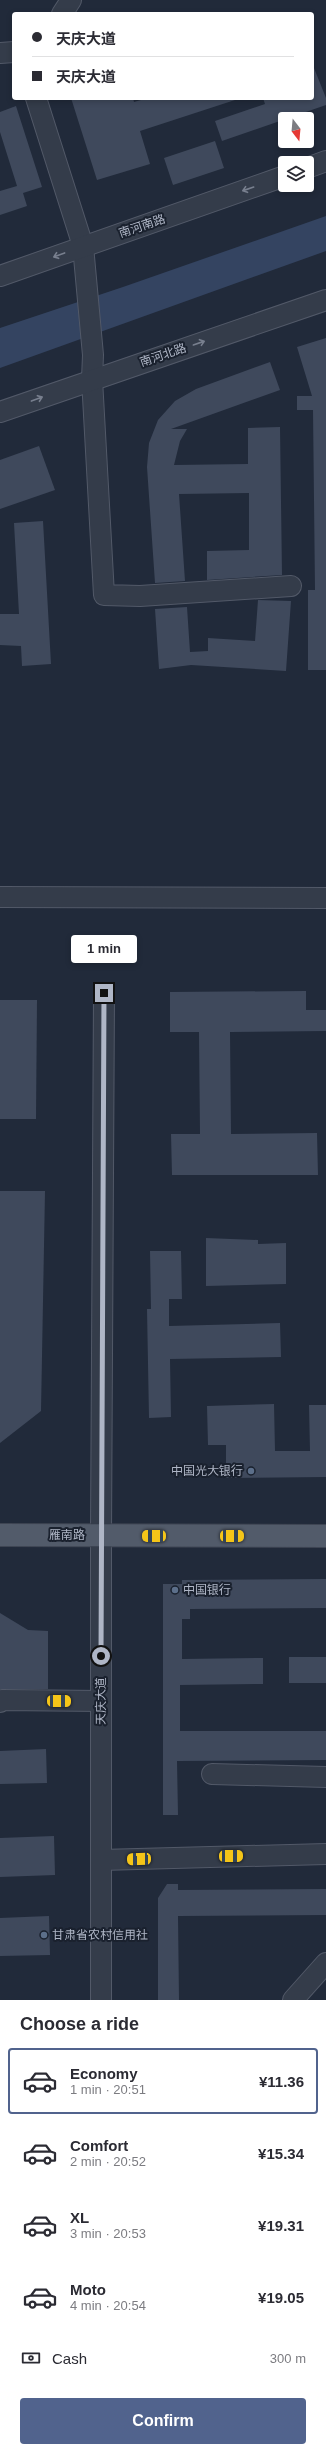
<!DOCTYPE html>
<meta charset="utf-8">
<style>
body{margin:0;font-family:Arial,"Noto Sans SC",sans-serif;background:#f7f7f7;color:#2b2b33;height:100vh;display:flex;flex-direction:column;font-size:15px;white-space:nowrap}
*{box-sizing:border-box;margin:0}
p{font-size:13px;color:#7c7c81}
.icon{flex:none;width:22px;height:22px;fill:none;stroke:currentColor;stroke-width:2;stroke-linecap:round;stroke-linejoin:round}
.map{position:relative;height:2000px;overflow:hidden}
.sheet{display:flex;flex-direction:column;background:#fff;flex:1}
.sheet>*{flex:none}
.banner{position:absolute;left:12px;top:12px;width:302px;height:88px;border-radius:4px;box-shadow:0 2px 6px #0003;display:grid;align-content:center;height:88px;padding:0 20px;background:#fff}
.needle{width:26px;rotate:164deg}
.controls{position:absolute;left:278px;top:112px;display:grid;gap:8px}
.controls a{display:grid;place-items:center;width:36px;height:36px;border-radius:4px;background:#fff;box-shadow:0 2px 6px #0003;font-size:20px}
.end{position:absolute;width:18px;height:18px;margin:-9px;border:5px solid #afb6c6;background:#111;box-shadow:0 0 0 2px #111}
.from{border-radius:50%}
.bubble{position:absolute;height:28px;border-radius:4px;background:#fff;box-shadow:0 2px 6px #0003;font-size:13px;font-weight:700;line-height:28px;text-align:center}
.car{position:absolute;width:12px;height:24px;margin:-12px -6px;border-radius:5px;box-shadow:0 0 3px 1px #0007;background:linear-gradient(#f5c518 24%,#345 0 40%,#f5c518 0 76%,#345 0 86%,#f5c518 0)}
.banner b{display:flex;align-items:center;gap:14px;height:38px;font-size:15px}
.banner b+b{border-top:1px solid #e1e1e2}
.banner i{width:10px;height:10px;background:#2b2b33}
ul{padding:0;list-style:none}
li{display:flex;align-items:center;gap:12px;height:66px;margin:0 8px 6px;padding:0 12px;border:2px solid transparent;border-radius:4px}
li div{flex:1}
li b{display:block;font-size:15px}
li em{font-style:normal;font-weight:700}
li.active{border-color:#51638d}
li>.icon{width:36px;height:36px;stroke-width:1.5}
h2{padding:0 20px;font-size:18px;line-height:48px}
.pay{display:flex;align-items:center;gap:10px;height:44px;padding:0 20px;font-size:15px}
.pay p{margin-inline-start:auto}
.action{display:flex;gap:8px;margin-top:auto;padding:8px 20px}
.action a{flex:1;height:46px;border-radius:4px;background:#51638d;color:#fff;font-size:16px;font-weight:700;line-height:46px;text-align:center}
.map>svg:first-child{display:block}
</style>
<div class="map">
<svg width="326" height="2000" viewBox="0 0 326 2000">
<rect width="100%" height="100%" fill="#212a3a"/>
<path fill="#344461" d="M326,216V251L0,368V328L123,287Z"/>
<g fill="#3f495c">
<path d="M312,68H314L326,98V105L222,141L215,121L265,104L263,98H312Z"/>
<path d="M71,98H133L134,102L148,98H235V100L140,131L150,164L97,180Z"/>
<path d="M16,106L42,187L23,193L27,206L0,215V191L17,186L0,132V112Z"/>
<path d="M215,141L224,168L173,185L164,158Z"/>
<path d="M326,338V670H308V590H315L313,410H297V396H312L297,347Z"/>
<path d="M270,362L280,390L171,429H187L180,441L174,465L248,464V428L280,427L282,575L207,580V551L249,550V493L179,494L185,581L155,583L147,467L149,443L158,420L175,401L196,389Z"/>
<path d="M39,446L55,490L0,509V460Z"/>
<path d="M43,521L51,664L22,666L21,646L0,645V614H19L14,523Z"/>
<path d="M258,600L291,601L286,671L191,665L159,669L155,609L187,607L190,652L208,651V638L255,641Z"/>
<path d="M306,991V1010H326V1031L230,1032L231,1134L317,1133L318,1175H172L171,1134H200L199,1032H170V992Z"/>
<path d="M0,1000H37L36,1119H0Z"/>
<path d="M0,1191H45L41,1411L0,1443Z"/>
<path d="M206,1238L258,1240V1244L286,1243V1284L206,1286Z"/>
<path d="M150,1251H181L182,1299H169V1326L280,1323L281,1357L170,1359L171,1417L149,1418L147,1309H151Z"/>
<path d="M274,1404L275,1451H310L309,1405H326V1477L226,1478V1445H208L207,1406Z"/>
<path d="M326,1579V1608L190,1609V1619H182V1659L263,1658V1684L180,1685V1731H326V1760L177,1761L178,1815H163V1584H182V1580Z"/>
<path d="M0,1613L28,1630L48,1631V1689H0Z"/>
<rect x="289" y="1657" width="37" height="26"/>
<path d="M46,1749L47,1783L0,1784V1751Z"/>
<path d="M54,1836L55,1875L0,1877V1838Z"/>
<path d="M167,1884H178V1890L326,1889V1915L178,1916L179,2000H158V1898Z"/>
<path d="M49,1916L50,1955L0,1956V1918Z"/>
</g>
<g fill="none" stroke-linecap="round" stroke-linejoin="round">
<defs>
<g id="minor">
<path d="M62,14L71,0"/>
<path d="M0,53L14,52"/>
<path d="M36,98L83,246L93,355L92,379L104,595L140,596L291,586"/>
<path d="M307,168L326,161"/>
<path d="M0,276L285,176"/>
<path d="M0,412L326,300"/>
<path d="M0,897L326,898"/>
<path d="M0,1702L2,1700L101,1701"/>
<path d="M212,1774L326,1777"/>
<path d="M101,1860L326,1854"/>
<path d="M101,2000V1535L104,993"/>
<path d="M293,2000L326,1963"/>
</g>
<path id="major" d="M0,1535L326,1536"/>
</defs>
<use href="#minor" stroke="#525968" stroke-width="22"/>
<use href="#major" stroke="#3e4553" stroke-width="24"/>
<use href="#minor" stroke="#343c4a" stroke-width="20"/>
<use href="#major" stroke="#525b6a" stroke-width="22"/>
</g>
<defs><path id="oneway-shaft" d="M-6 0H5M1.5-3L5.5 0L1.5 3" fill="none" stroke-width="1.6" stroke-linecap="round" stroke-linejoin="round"/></defs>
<g stroke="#787f8e">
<use href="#oneway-shaft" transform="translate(248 189) rotate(161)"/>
<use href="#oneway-shaft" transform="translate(59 255) rotate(160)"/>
<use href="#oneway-shaft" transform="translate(199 343) rotate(-19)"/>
<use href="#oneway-shaft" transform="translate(37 399) rotate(-20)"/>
</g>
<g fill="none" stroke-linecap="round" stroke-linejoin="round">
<path stroke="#afb6c6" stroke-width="5" d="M101,1656L104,993"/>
</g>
<g fill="#5c6f8a" stroke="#1a212e" stroke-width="1.5">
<circle cx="251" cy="1471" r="4"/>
<circle cx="175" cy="1590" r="4"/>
<circle cx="44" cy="1935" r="4"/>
</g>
<g text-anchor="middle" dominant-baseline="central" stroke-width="4" stroke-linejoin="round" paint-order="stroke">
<g font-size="12" fill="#afb6c6" stroke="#1a212e">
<text transform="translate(142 226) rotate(-19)">南河南路</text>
<text transform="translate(163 355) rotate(-19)">南河北路</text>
<text x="67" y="1535">雁南路</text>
<text transform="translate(101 1701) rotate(-90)">天庆大道</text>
</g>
<g font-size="12" fill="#afb6c6" stroke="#1a212e" text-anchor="start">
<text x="243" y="1471" text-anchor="end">中国光大银行</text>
<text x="183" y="1590">中国银行</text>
<text x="52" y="1935">甘肃省农村信用社</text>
</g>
</g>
</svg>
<div class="controls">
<a><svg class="needle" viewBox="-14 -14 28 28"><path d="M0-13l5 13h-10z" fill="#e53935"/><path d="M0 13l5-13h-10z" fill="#7c7c81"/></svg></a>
<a><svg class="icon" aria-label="layers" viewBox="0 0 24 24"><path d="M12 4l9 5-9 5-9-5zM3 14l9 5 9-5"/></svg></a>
</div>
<i class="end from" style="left:101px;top:1656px"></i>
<i class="end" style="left:104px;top:993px"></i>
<div class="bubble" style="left:71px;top:935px;width:66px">1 min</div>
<i class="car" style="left:154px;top:1536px;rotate:270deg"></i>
<i class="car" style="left:232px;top:1536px;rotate:90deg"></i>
<i class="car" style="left:59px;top:1701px;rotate:91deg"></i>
<i class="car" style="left:231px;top:1856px;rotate:89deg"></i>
<i class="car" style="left:139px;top:1859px;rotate:268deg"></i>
<div class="banner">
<b><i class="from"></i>天庆大道</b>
<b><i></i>天庆大道</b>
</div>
</div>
<section class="sheet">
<h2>Choose a ride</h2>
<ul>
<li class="active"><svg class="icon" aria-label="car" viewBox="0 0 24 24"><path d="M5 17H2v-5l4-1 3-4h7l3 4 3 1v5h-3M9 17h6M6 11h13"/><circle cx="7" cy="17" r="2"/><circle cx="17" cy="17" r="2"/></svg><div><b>Economy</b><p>1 min · 20:51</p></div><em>¥11.36</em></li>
<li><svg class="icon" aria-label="car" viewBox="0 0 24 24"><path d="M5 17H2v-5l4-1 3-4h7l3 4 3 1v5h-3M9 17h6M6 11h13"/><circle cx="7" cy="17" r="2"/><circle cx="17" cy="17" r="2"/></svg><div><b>Comfort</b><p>2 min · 20:52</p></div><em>¥15.34</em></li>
<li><svg class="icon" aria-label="car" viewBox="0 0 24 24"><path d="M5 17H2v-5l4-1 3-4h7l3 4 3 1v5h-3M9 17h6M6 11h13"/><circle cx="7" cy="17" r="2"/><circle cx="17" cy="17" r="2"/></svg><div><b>XL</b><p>3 min · 20:53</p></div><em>¥19.31</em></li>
<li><svg class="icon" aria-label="car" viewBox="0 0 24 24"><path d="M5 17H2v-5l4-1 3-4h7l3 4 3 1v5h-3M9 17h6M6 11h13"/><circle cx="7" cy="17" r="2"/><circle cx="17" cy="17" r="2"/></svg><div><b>Moto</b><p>4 min · 20:54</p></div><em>¥19.05</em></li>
</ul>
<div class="pay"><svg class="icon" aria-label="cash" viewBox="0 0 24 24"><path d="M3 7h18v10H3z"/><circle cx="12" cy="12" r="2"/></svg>Cash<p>300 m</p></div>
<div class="action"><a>Confirm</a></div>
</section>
